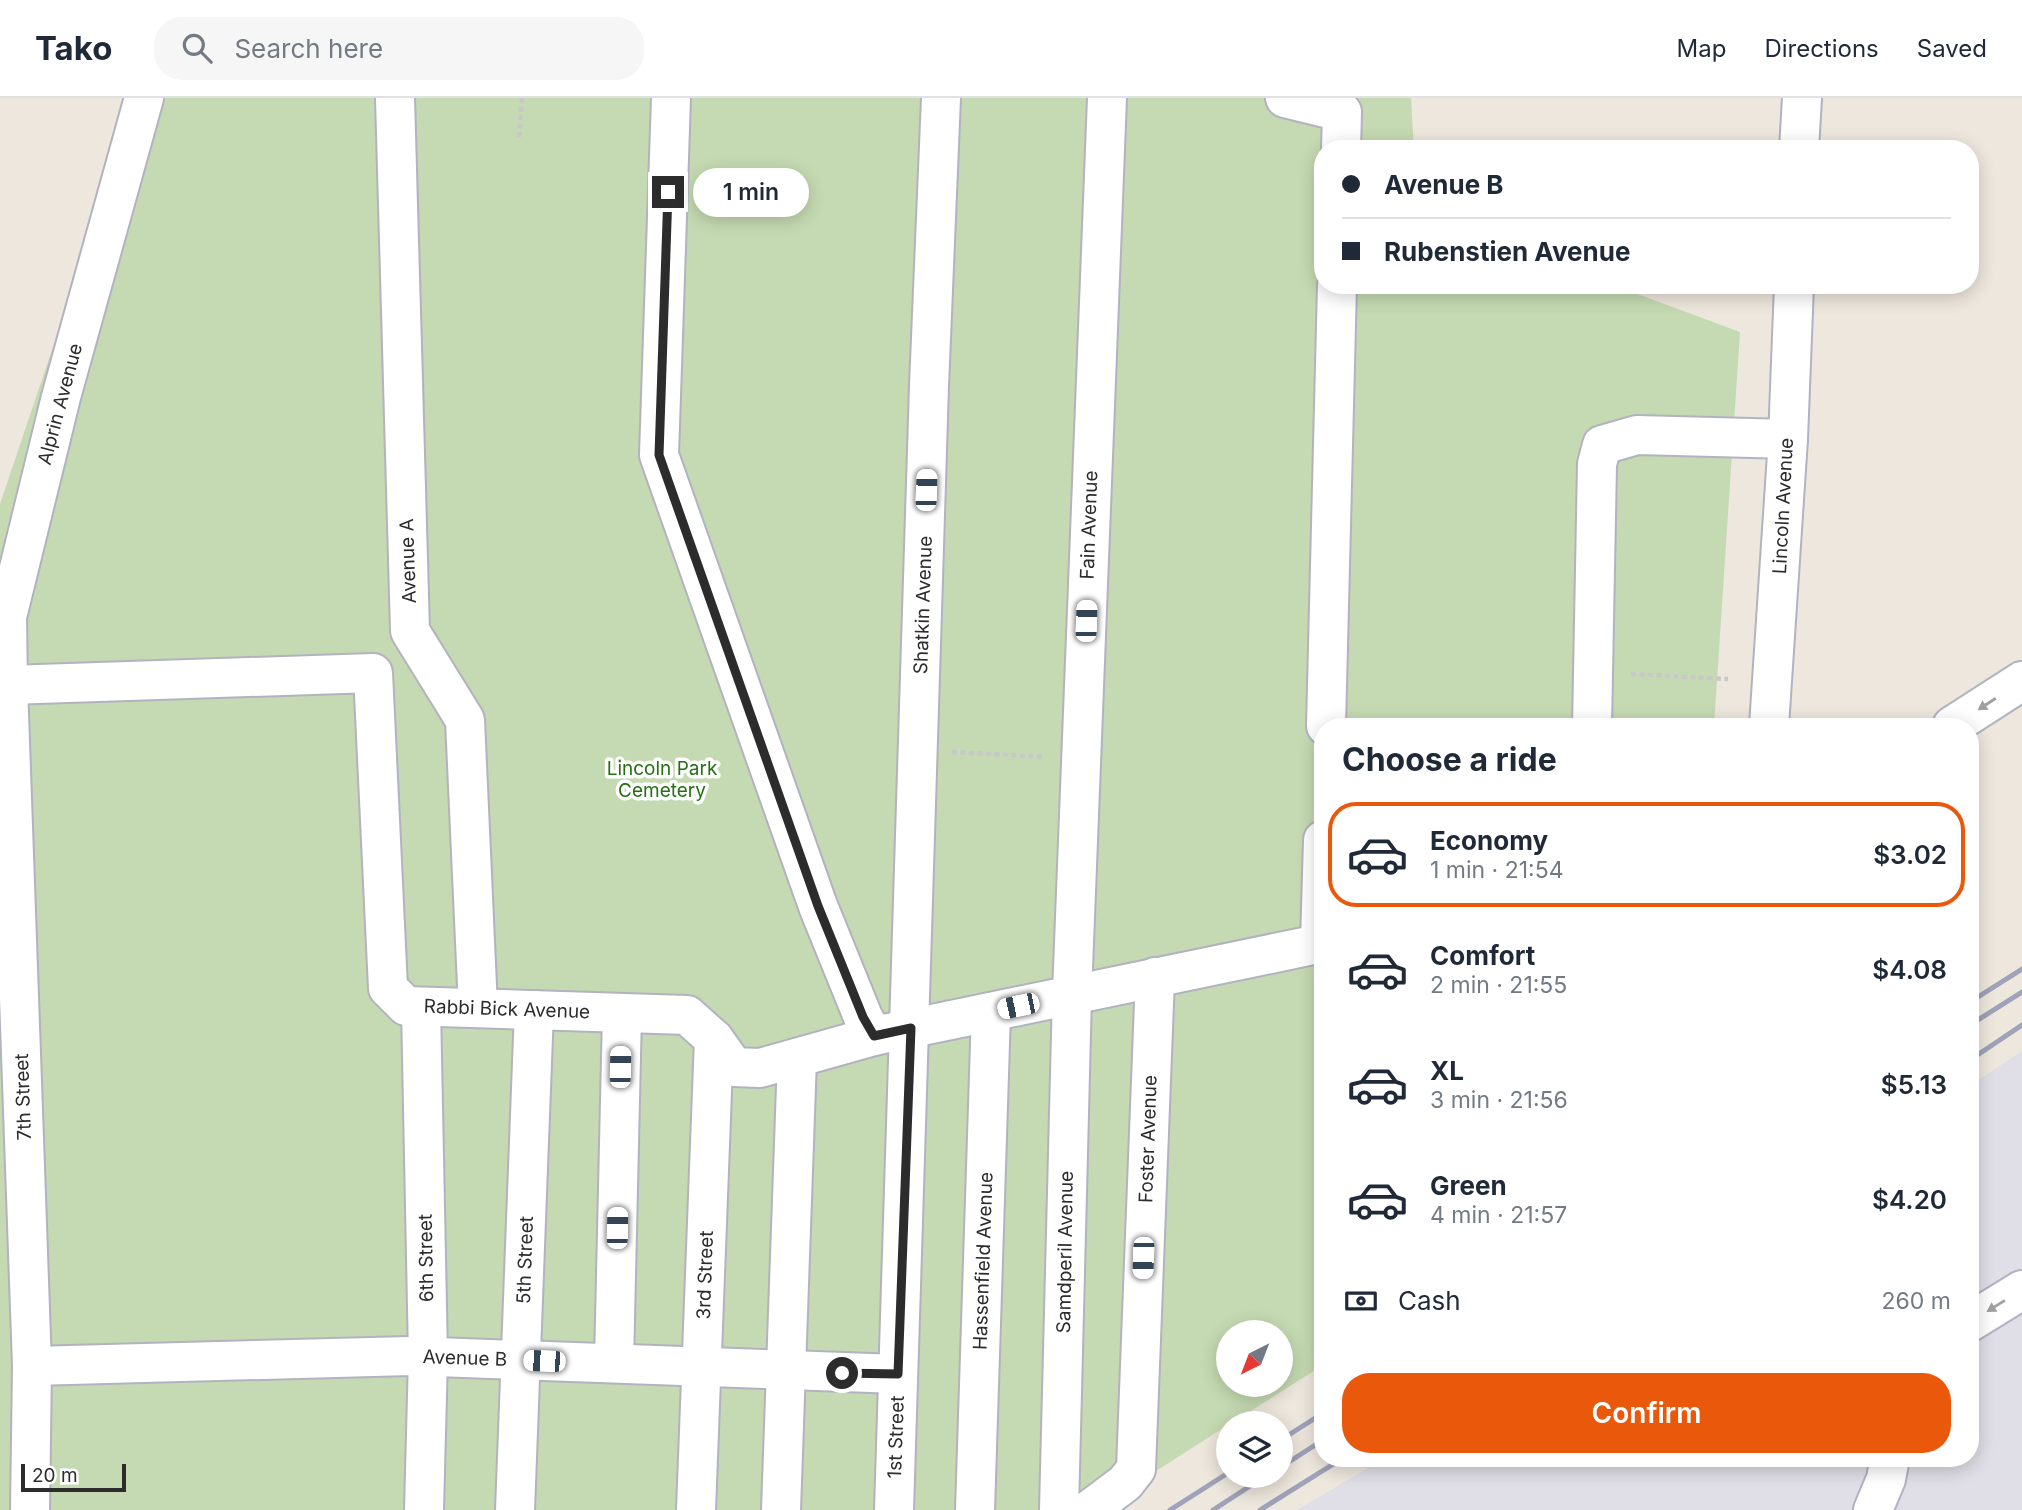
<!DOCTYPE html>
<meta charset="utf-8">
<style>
body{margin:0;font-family:Inter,sans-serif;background:#f6f6f7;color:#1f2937;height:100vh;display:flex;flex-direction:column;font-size:26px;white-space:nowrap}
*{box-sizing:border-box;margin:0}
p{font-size:23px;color:#747a83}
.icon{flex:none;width:38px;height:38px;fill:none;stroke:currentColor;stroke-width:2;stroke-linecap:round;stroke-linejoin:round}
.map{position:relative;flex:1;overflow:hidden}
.side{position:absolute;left:1314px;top:620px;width:665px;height:749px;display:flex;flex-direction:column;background:#fff;border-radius:28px;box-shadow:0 4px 18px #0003}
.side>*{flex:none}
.guide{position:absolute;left:1314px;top:42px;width:665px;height:154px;border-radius:28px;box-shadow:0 4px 18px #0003;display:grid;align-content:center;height:154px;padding:0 28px;background:#fff}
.needle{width:46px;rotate:222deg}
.fabs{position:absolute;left:1216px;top:1222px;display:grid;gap:14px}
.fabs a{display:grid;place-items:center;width:77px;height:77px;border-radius:50%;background:#fff;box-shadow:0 4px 18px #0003;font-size:35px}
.scale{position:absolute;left:21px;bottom:18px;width:105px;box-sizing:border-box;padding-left:7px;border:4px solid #2c2c2c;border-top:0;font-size:19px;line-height:24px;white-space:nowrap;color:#2c2c2c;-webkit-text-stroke:5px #fff;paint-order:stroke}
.end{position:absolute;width:32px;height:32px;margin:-16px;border:9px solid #2c2c2c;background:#fff;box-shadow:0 0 0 4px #fff}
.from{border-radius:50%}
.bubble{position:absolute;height:49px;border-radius:24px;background:#fff;box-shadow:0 4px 18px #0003;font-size:23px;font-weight:600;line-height:49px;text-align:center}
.car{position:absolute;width:21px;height:42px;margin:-21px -10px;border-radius:9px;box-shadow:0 0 5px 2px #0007;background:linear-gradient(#fff 24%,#345 0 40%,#fff 0 76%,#345 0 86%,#fff 0)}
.guide b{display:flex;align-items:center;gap:24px;height:66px;font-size:26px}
.guide b+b{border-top:2px solid #e0e1e3}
.guide i{width:18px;height:18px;background:#1f2937}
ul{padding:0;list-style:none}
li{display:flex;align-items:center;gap:21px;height:105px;margin:0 14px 10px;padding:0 14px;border:4px solid transparent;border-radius:28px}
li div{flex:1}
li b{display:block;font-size:26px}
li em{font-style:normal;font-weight:600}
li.on{border-color:#ea580c}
li>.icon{width:63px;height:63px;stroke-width:1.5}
h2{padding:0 28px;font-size:32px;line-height:84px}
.pay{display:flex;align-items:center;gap:18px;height:77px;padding:0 28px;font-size:26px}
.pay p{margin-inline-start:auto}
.primary-button{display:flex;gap:14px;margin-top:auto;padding:14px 28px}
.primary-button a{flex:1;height:80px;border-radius:28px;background:#ea580c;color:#fff;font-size:28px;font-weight:600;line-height:80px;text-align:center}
header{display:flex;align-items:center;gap:42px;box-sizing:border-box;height:98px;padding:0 35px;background:#fff;border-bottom:2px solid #e0e1e3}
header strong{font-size:33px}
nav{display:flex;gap:38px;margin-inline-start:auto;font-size:24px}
.search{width:490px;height:63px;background:#f6f6f7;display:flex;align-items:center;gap:18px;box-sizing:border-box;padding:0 24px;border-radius:28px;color:#747a83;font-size:26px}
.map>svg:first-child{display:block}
</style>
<header>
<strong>Tako</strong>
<div class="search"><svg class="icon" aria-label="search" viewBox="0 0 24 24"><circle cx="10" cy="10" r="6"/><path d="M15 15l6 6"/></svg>Search here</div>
<nav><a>Map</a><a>Directions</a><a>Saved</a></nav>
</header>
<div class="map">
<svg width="2022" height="1412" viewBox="0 0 2022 1412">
<rect width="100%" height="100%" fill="#eee7dd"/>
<path fill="#e0dee6" d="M2022,953V1412H1297L1385,1360H1970L1971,987Z"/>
<path fill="#c5dab2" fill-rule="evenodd" d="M137,0H1411L1414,51H1323V187H1613L1740,234L1714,628H1323V1267L1232,1325H1228V1327L1095,1412H0V406ZM1228,1234H1281V1286H1228Z"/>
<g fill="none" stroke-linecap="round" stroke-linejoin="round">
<defs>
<g id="minor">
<path d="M395,0L410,533L465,622L478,910"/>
<path d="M671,0L659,357L818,808L863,919L874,938"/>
<path d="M1285,0L1342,14L1341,51"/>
<path d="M1799,51L1802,0"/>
<path d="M8,587L373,575L388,890L406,908L687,917L714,941L734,969L760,970L874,938L1323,845"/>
<path d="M8,587L32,1268L30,1412"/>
<path d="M1,613L8,587L7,519L61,299L144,0"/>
<path d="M1326,628L1337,187"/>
<path d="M1592,628L1597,366L1602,347L1637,337L1788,341"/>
<path d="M1769,628L1788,341L1794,187"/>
<path d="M1952,628L2022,583"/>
<path d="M1320,845L1323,742"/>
<path d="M421,909L428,1259L424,1412"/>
<path d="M1970,1224L2022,1192"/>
<path d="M614,1265L622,915"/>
<path d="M32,1268L410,1258L898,1276"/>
<path d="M515,1412L534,912"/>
<path d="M696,1412L714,941"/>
<path d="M781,1412L797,960"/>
<path d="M894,1412L929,288L941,0"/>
<path d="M975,1412L991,914"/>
<path d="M1059,1412L1072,896L1107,0"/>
<path d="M1089,1412L1125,1385L1136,1371L1155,879"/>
<path d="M1873,1412L1886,1381L1890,1360"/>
</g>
</defs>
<use href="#minor" stroke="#b1b3c0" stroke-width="42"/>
<g stroke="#c8c8c8" stroke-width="4.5" stroke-dasharray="5 3.5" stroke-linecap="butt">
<path d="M519,39L522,0"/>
<path d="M1631,576L1728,581"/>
<path d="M952,654L1045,659"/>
</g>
<use href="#minor" stroke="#fff" stroke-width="38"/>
<g stroke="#9fa2b8" stroke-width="5">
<path d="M1970,904L2022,871"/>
<path d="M1970,927L2022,894"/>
<path d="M1970,962L2022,927"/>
<path d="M1281,1342L1323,1315"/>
<path d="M1281,1369L1323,1342"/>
<path d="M1170,1412L1228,1375"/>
<path d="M1213,1412L1267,1377"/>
<path d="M1260,1412L1343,1360"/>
</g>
</g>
<defs><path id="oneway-solid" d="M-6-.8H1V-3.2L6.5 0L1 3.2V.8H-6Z" transform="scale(1.75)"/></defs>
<g fill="#a0a0a0">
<use href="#oneway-solid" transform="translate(1987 606) rotate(147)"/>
<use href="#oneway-solid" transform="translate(1996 1208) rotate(148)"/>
</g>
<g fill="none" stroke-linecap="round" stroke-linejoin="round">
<path stroke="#2c2c2c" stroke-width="9" d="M668,94L659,357L818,808L863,919L874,938L911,930L898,1276L842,1275"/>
</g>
<g text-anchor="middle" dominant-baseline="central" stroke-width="7" stroke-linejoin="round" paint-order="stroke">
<g font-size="19" fill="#2c2c2c" stroke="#fff">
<text transform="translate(60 306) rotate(-75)">Alprin Avenue</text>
<text transform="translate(1783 408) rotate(-87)">Lincoln Avenue</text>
<text transform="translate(1089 427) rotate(-88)">Fain Avenue</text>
<text transform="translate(408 463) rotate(-92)">Avenue A</text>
<text transform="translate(923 507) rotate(-88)">Shatkin Avenue</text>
<text transform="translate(507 911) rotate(2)">Rabbi Bick Avenue</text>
<text transform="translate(23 999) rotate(-92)">7th Street</text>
<text transform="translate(1148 1041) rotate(-88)">Foster Avenue</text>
<text transform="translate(1065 1154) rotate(-89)">Samdperil Avenue</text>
<text transform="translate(426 1160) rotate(-91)">6th Street</text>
<text transform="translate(525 1162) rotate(-88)">5th Street</text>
<text transform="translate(983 1163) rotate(-88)">Hassenfield Avenue</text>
<text transform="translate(705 1177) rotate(-88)">3rd Street</text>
<text transform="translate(465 1260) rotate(2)">Avenue B</text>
<text transform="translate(896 1339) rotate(-88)">1st Street</text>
</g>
<g font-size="19" fill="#267014" stroke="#fff">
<text x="662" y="670">Lincoln Park<tspan x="662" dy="22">Cemetery</tspan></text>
</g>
</g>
</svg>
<div class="fabs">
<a><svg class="needle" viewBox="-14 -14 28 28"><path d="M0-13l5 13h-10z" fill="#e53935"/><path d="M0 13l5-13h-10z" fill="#747a83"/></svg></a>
<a><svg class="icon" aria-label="layers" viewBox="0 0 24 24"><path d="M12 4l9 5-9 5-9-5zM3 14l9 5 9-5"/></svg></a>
</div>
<div class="scale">20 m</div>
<i class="end from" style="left:842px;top:1275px"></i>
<i class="end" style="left:668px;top:94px"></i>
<div class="bubble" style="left:693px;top:70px;width:116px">1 min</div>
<i class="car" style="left:926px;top:392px;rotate:2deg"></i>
<i class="car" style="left:1086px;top:523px;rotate:2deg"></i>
<i class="car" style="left:1018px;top:908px;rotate:258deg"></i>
<i class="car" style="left:620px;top:969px;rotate:1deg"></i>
<i class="car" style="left:617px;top:1130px;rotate:1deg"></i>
<i class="car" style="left:1143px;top:1160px;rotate:182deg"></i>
<i class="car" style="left:544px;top:1263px;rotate:272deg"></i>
<div class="guide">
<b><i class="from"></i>Avenue B</b>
<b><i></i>Rubenstien Avenue</b>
</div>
<section class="side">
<h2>Choose a ride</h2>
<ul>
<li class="on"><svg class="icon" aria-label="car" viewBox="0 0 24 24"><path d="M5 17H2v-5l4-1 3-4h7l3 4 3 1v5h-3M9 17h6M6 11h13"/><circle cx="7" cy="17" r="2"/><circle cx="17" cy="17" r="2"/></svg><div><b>Economy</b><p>1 min · 21:54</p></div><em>$3.02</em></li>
<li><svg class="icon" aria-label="car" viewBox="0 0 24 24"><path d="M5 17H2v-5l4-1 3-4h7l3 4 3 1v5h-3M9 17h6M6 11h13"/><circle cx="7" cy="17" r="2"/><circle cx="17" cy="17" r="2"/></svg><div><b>Comfort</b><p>2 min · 21:55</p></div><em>$4.08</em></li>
<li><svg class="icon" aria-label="car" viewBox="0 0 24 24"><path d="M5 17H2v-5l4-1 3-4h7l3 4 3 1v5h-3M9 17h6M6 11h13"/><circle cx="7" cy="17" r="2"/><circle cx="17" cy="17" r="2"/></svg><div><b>XL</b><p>3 min · 21:56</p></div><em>$5.13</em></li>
<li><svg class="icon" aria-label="car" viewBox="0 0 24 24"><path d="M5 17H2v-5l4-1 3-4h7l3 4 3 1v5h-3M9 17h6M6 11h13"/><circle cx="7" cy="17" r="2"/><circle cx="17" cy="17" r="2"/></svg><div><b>Green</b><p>4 min · 21:57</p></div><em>$4.20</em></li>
</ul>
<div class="pay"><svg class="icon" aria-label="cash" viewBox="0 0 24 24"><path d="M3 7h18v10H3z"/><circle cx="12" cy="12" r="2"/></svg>Cash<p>260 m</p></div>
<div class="primary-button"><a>Confirm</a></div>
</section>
</div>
